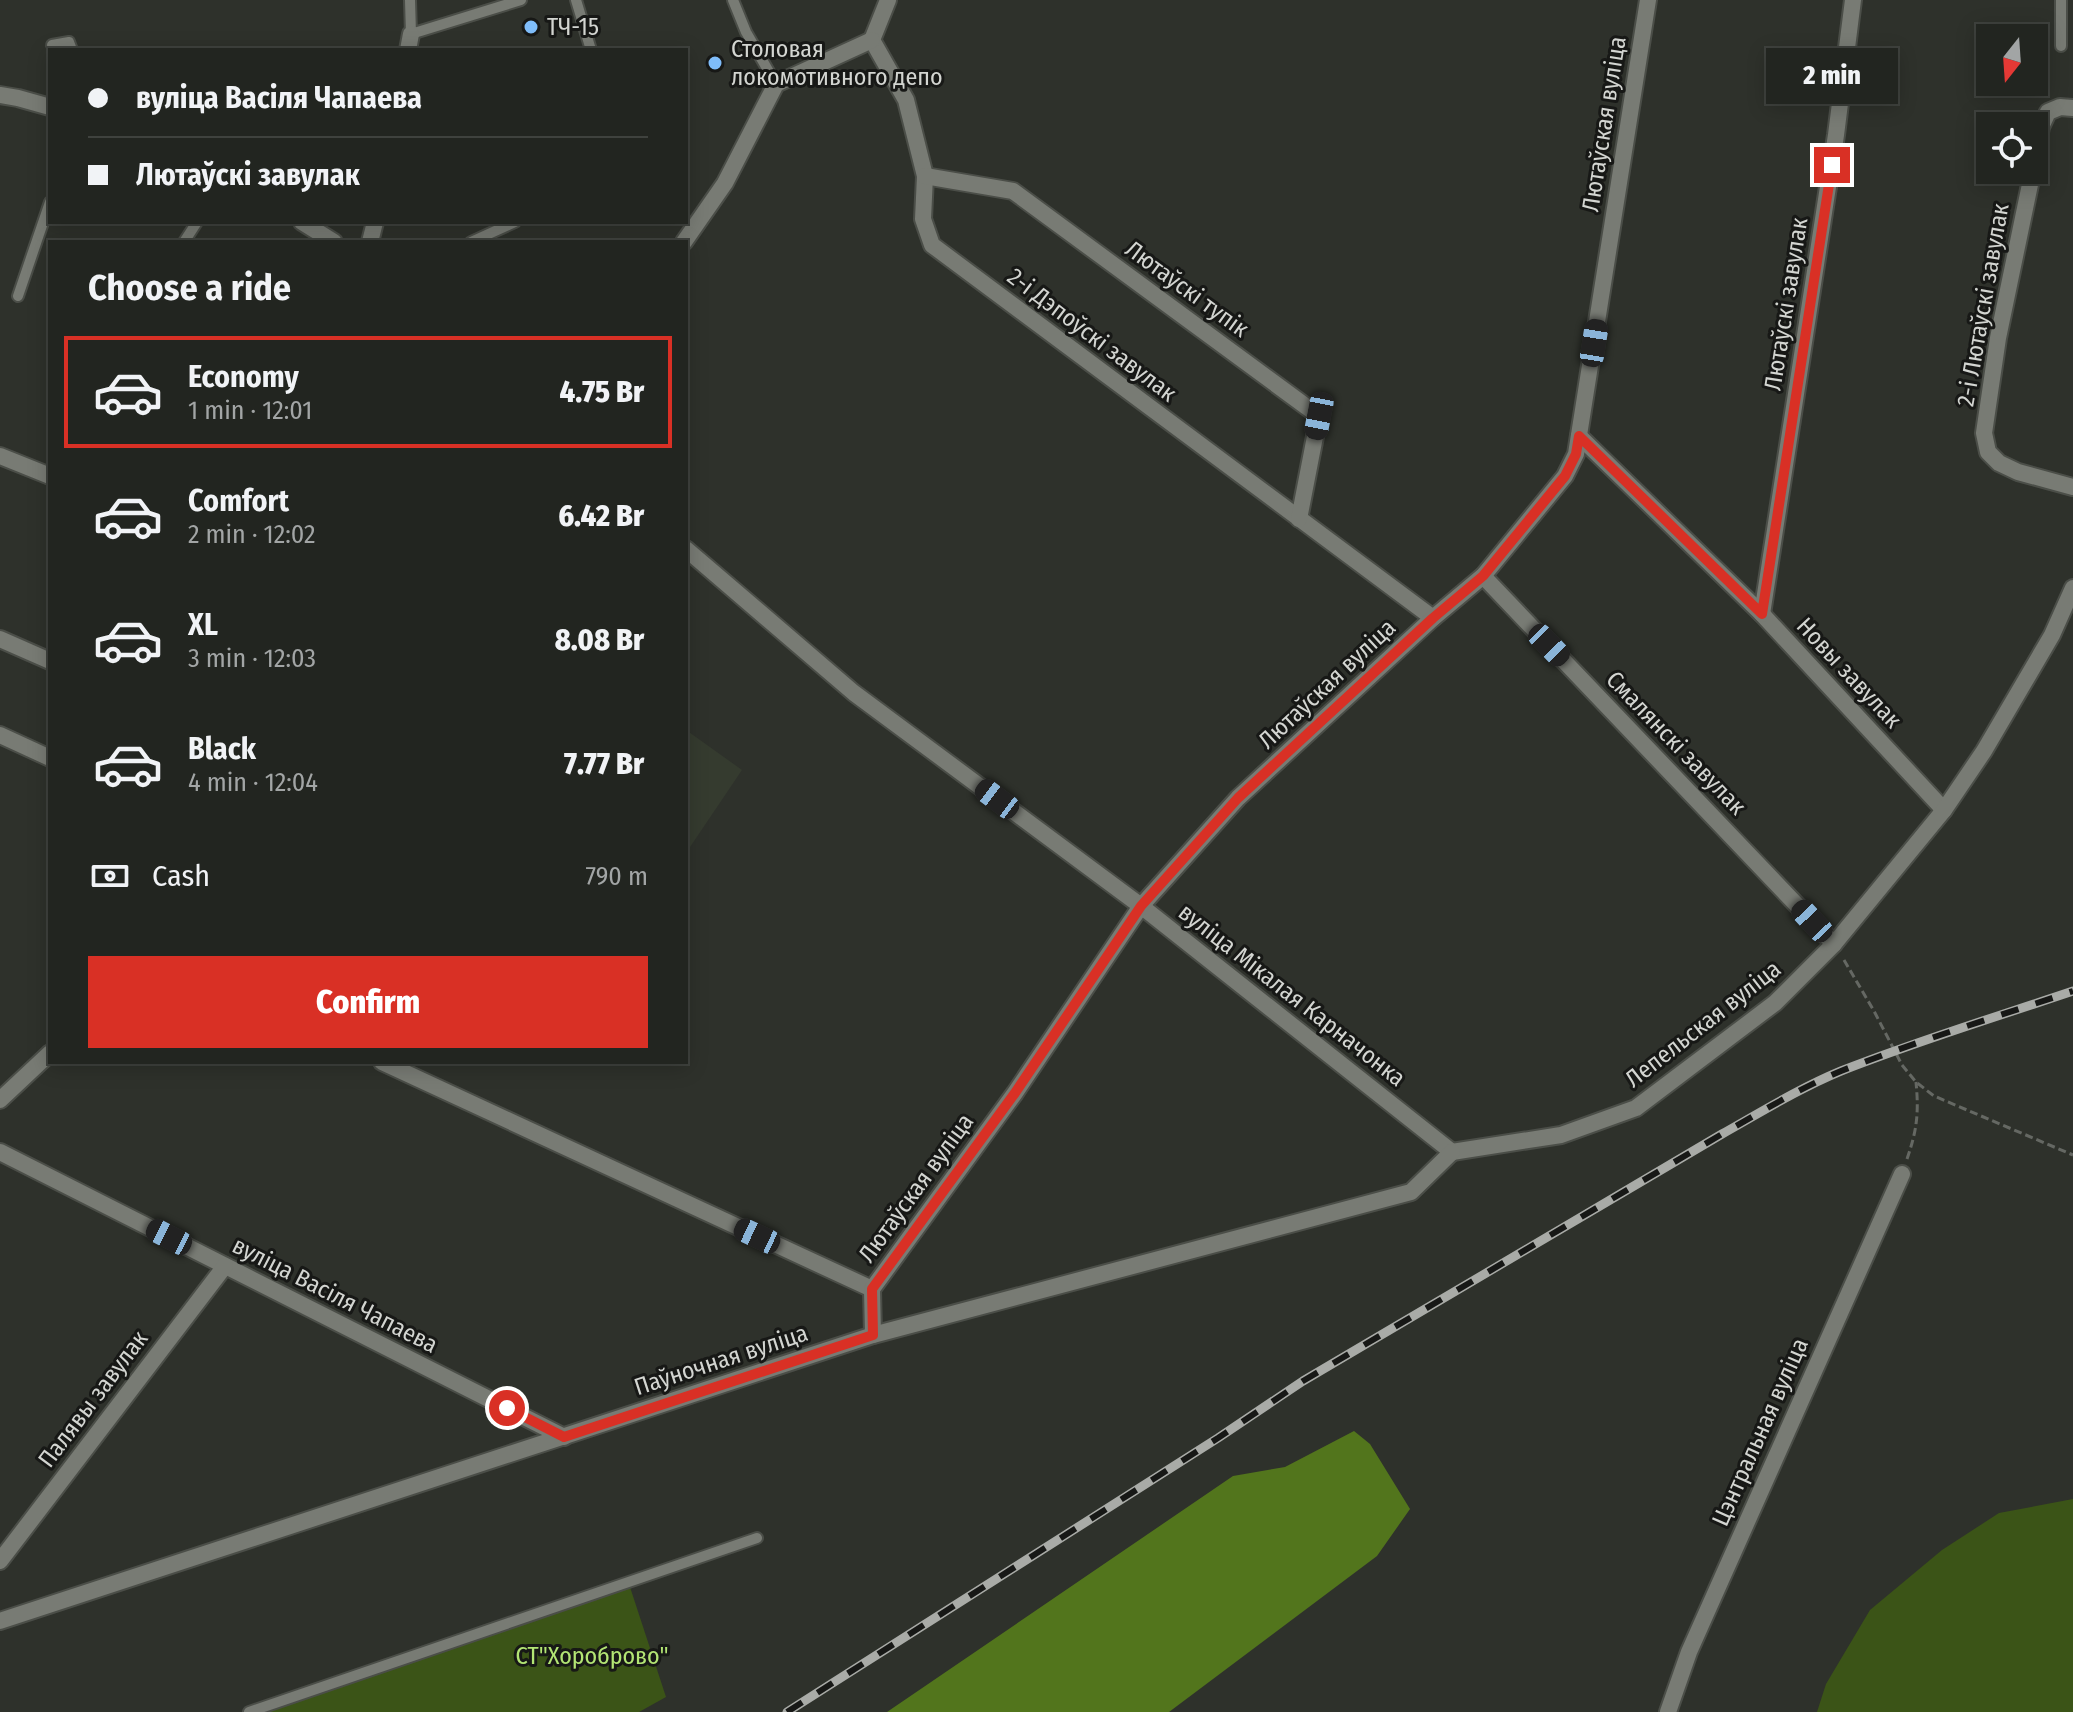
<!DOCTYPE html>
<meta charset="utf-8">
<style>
body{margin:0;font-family:"Fira Sans Condensed",sans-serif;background:#2a2d29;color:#f1f3f6;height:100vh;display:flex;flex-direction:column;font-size:30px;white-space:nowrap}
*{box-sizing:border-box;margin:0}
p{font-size:26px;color:#a2a5a5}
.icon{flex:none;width:44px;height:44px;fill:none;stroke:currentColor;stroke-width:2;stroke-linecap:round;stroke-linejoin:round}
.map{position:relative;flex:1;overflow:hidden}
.details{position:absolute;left:48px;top:240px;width:640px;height:824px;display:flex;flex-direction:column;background:#222520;border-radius:0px;box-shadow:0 4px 20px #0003,0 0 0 2px #3f423e}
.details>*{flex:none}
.guide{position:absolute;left:48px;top:48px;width:640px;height:176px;border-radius:0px;box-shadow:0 4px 20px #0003,0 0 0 2px #3f423e;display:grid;align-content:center;height:176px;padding:0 40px;background:#222520}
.needle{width:52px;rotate:197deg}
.controls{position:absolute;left:1976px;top:24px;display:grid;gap:16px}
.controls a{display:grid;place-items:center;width:72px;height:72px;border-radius:0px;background:#222520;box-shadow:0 4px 20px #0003,0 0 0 2px #3f423e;font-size:40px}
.end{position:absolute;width:36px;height:36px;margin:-18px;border:10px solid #d93025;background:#fff;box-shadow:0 0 0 4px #fff}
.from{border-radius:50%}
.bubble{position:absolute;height:56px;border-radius:0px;background:#222520;box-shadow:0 4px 20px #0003,0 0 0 2px #3f423e;font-size:26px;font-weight:800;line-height:56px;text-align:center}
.car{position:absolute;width:24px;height:48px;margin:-24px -12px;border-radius:10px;box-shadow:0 0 6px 2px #0007;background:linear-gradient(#222 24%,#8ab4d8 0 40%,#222 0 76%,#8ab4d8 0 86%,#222 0)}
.guide b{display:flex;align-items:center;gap:28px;height:76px;font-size:30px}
.guide b+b{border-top:2px solid #3f423e}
.guide i{width:20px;height:20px;background:#f1f3f6}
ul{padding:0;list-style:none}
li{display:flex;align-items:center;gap:24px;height:112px;margin:0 16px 12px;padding:0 24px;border:4px solid transparent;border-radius:0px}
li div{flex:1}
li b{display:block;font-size:30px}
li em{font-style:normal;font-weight:800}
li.selected{border-color:#d93025}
li>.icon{width:72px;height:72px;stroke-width:1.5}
h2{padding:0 40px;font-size:36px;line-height:96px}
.pay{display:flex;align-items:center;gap:20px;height:88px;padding:0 40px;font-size:30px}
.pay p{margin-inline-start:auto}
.action{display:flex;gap:16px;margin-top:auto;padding:16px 40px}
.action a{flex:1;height:92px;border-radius:0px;background:#d93025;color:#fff;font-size:32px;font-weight:800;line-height:92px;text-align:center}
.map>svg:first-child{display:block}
</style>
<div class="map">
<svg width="2073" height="1712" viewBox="0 0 2073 1712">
<rect width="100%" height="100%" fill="#2e312b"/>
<path fill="#353b2f" d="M686,730L742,770L686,853Z"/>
<g fill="#3b5417">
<path d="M2073,1499V1712H1817L1826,1684L1870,1610L1942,1550L1999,1513Z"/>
<path d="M629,1584L666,1697L639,1712H262Z"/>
</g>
<path fill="#52751c" d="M1354,1431L1370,1444L1410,1509L1377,1556L1169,1712H887L1233,1476L1285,1467Z"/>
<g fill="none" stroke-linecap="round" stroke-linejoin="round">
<defs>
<g id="lane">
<path d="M410,0L411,34L521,0"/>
<path d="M576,0L591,50"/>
<path d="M733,0L746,32L776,84"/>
<path d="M52,45L69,42L72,50"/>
<path d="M2061,46V0"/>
<path d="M184,242L197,222"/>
<path d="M471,242L515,222"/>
<path d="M18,296L50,202"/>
<path d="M249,1712L757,1538"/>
</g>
<g id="street">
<path d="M888,0L872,40L906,100L925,176L923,219L932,245L1433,618"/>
<path d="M408,50L411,34"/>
<path d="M0,95L18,98L50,107"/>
<path d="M2034,163L2041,127L2048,112L2060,107L2073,108"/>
<path d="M2033,170L1998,338L1984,433L1988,452L1999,463L2018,472L2073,487"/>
<path d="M925,176L1013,191L1319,416L1299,519"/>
<path d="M302,222L334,242"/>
<path d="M370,242L375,222"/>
<path d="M684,242L725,183L776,84L872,40"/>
<path d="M1579,436L1762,614L1944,810"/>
<path d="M0,456L50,476"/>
<path d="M686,549L854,693L1141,906L1452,1152"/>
<path d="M1483,576L1834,944"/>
<path d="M1762,614L1836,135L1853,0"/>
<path d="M0,639L50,661"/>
<path d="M0,735L50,758"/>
<path d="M382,1062L872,1289"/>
<path d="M0,1100L50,1053"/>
<path d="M0,1152L564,1437"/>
<path d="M1452,1152L1561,1135L1636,1108L1775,1003L1834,944L1944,810L1984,751L2052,635L2073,588"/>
<path d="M873,1335L872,1289L1015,1093L1141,906L1238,798L1433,618L1483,576L1565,476L1576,454L1648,0"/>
<path d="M0,1561L225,1266"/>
<path d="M0,1621L873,1335L1411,1192L1452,1152"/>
<path d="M1668,1712L1689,1652L1902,1174"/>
</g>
</defs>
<use href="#lane" stroke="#4b4e48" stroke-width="14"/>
<use href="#street" stroke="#4b4e48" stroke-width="20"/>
<g stroke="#656863" stroke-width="3" stroke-dasharray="8 4" stroke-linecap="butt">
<path d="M1844,960L1874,1011L1902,1065L1916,1082L1934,1096L2073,1155"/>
<path d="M1907,1159C1917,1130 1919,1113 1916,1082"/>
</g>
<use href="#lane" stroke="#787b74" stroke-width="10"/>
<use href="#street" stroke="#787b74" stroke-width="16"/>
<defs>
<path id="rail" d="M787,1712L1218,1438L1303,1381L1722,1134C1761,1112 1800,1088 1841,1071C1917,1041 1996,1017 2073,991"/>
</defs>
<use href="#rail" stroke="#a9aba7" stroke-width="9"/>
<use href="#rail" stroke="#171816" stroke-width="6" stroke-dasharray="18" stroke-linecap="butt"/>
</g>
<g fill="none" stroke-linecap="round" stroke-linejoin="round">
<path stroke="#d93025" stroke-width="10" d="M507,1408L564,1437L873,1335L872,1289L1015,1093L1141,906L1238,798L1433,618L1483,576L1565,476L1576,454L1579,436L1762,614L1832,165"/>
</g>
<g fill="#7fbdfa" stroke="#171816" stroke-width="3">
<circle cx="531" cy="27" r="8"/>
<circle cx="715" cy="63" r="8"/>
</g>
<g text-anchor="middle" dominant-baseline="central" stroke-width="6" stroke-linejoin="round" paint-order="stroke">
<g font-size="24" fill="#d3d5d1" stroke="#171816" text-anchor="start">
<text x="547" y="27">ТЧ-15</text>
<text x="731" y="49">Столовая<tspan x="731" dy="28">локомотивного депо</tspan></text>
</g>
<g font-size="24" fill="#d3d5d1" stroke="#171816">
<text transform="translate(1604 124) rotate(-81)">Лютаўская вуліца</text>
<text transform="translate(1187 289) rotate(36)">Лютаўскі тупік</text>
<text transform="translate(1786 304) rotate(-81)">Лютаўскі завулак</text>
<text transform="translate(1983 305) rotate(-80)">2-і Лютаўскі завулак</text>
<text transform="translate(1092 335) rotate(37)">2-і Дэпоўскі завулак</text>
<text transform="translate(1849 673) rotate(47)">Новы завулак</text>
<text transform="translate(1327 684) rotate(-43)">Лютаўская вуліца</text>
<text transform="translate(1676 743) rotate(46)">Смалянскі завулак</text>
<text transform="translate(1292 995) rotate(38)">вуліца Мікалая Карначонка</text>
<text transform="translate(1703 1024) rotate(-38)">Лепельская вуліца</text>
<text transform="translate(916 1188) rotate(-54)">Лютаўская вуліца</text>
<text transform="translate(335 1295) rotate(27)">вуліца Васіля Чапаева</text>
<text transform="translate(721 1360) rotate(-18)">Паўночная вуліца</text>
<text transform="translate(93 1399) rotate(-53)">Палявы завулак</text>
<text transform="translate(1760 1432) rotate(-66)">Цэнтральная вуліца</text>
</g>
<g font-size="24" fill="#b3e574" stroke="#171816">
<text x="592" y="1656">СТ"Хороброво"</text>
</g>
</g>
</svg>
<div class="controls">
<a><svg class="needle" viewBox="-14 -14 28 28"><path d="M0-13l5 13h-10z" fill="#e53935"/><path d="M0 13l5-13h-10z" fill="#a2a5a5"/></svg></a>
<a><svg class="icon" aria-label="locate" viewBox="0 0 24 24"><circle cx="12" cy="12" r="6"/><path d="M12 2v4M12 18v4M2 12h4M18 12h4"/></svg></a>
</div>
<i class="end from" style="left:507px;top:1408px"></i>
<i class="end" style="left:1832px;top:165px"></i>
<div class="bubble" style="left:1766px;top:48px;width:132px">2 min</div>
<i class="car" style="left:1594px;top:343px;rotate:9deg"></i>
<i class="car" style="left:1319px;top:416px;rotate:191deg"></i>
<i class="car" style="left:1549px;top:645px;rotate:136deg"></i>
<i class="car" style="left:997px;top:799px;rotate:307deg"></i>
<i class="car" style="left:1812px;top:921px;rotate:317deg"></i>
<i class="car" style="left:757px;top:1236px;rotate:295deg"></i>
<i class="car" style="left:169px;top:1237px;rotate:297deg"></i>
<div class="guide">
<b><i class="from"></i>вуліца Васіля Чапаева</b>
<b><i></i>Лютаўскі завулак</b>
</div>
<section class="details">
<h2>Choose a ride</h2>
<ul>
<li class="selected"><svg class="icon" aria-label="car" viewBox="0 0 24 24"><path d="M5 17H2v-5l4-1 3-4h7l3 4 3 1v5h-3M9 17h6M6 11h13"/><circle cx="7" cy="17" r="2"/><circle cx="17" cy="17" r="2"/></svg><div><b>Economy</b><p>1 min · 12:01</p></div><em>4.75 Br</em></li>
<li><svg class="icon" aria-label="car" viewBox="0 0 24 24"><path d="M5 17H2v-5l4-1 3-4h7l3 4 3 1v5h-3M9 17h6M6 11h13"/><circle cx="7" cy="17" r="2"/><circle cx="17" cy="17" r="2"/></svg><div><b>Comfort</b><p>2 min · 12:02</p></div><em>6.42 Br</em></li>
<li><svg class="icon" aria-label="car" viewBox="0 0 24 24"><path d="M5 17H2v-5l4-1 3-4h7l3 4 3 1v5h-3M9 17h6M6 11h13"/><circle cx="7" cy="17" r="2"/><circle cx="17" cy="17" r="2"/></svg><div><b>XL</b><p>3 min · 12:03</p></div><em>8.08 Br</em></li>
<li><svg class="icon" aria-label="car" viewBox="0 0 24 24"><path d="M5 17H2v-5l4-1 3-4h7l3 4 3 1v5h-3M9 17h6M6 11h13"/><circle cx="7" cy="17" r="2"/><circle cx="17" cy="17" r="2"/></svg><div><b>Black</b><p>4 min · 12:04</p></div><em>7.77 Br</em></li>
</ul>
<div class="pay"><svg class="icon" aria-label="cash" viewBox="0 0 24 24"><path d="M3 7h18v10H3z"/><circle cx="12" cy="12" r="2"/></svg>Cash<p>790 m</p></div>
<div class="action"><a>Confirm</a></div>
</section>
</div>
